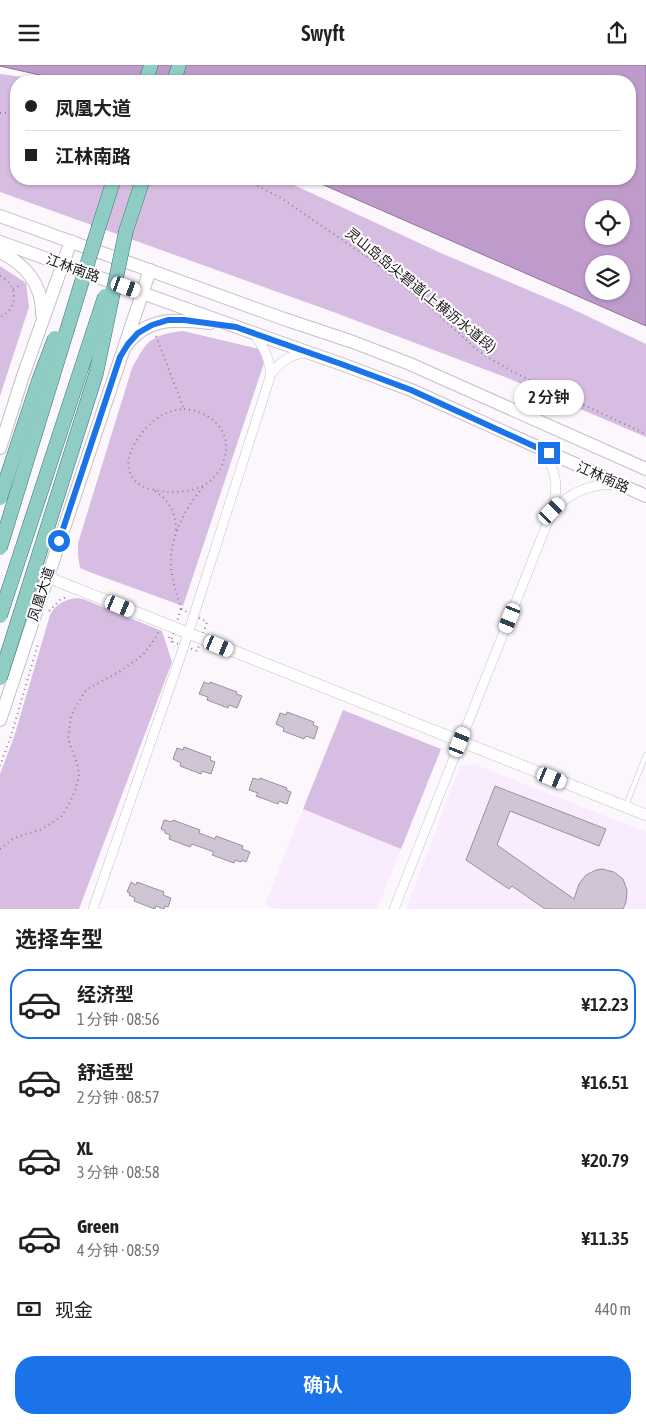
<!DOCTYPE html>
<html lang="zh">
<meta charset="utf-8">
<style>
body{margin:0;font-family:"Asap Condensed","Noto Sans SC",sans-serif;background:#f6f6f6;color:#202124;height:100vh;display:flex;flex-direction:column;font-size:19px;white-space:nowrap}
*{box-sizing:border-box;margin:0}
p{font-size:16px;color:#757577}
.icon{flex:none;width:28px;height:28px;fill:none;stroke:currentColor;stroke-width:2;stroke-linecap:round;stroke-linejoin:round}
.map{position:relative;height:844px;overflow:hidden}
.details{display:flex;flex-direction:column;background:#fff;flex:1}
.details>*{flex:none}
.banner{position:absolute;left:10px;top:10px;width:626px;height:110px;border-radius:20px;box-shadow:0 1px 4px #0004;display:grid;align-content:center;height:110px;padding:0 15px;background:#fff}
.controls{position:absolute;left:585px;top:135px;display:grid;gap:10px}
.controls a{display:grid;place-items:center;width:45px;height:45px;border-radius:50%;background:#fff;box-shadow:0 1px 4px #0004;font-size:25px}
.end{position:absolute;width:22px;height:22px;margin:-11px;border:6px solid #1a73e8;background:#fff;box-shadow:0 0 0 2px #fff}
.from{border-radius:50%}
.bubble{position:absolute;height:35px;border-radius:18px;background:#fff;box-shadow:0 1px 4px #0004;font-size:16px;font-weight:600;line-height:35px;text-align:center}
.car{position:absolute;width:15px;height:30px;margin:-15px -8px;border-radius:6px;box-shadow:0 0 4px 1px #0007;background:linear-gradient(#fff 24%,#345 0 40%,#fff 0 76%,#345 0 86%,#fff 0)}
.banner b{display:flex;align-items:center;gap:18px;height:48px;font-size:19px}
.banner b+b{border-top:1px solid #e0e0e0}
.banner i{width:12px;height:12px;background:#202124}
ul{padding:0;list-style:none}
li{display:flex;align-items:center;gap:15px;height:70px;margin:0 10px 8px;padding:0 5px;border:2px solid transparent;border-radius:20px}
li div{flex:1}
li b{display:block;font-size:19px}
li em{font-style:normal;font-weight:600}
li.selected{border-color:#1a73e8}
li>.icon{width:45px;height:45px;stroke-width:1.5}
h2{padding:0 15px;font-size:22px;line-height:60px}
.pay{display:flex;align-items:center;gap:12px;height:55px;padding:0 15px;font-size:19px}
.pay p{margin-inline-start:auto}
.button{display:flex;gap:10px;margin-top:auto;padding:10px 15px}
.button a{flex:1;height:58px;border-radius:20px;background:#1a73e8;color:#fff;font-size:20px;font-weight:600;line-height:58px;text-align:center}
header{display:flex;justify-content:space-between;align-items:center;height:65px;padding:0 15px;background:#fff;font-size:22px;font-weight:600}
.map>svg:first-child{display:block}
</style>
<header><svg class="icon" aria-label="menu" viewBox="0 0 24 24"><path d="M4 6h16M4 12h16M4 18h16"/></svg>Swyft<svg class="icon" aria-label="share" viewBox="0 0 24 24"><path d="M12 15V3M7 8l5-5 5 5M5 13v7h14v-7"/></svg></header>
<div class="map">
<svg width="646" height="844" viewBox="0 0 646 844">
<rect width="100%" height="100%" fill="#fbf7fd"/>
<g fill="#f9ecfe">
<path d="M474,699L646,767V844H406L460,702Z"/>
<path d="M303,744L401,784L377,844H275L265,840Z"/>
</g>
<g fill="#d7bde1">
<path d="M0,9L53,16H16V114H281L443,189L566,241L646,279V372L505,312L336,248L0,127Z"/>
<path d="M0,201L26,218L29,242L0,331Z"/>
<path d="M183,266L268,286L183,541L92,508L80,503L78,490V478L132,303C147,275 151,270 183,266Z"/>
<path d="M78,533L83,534L162,566L172,597L79,844H0V709L14,672L50,550C56,539 65,534 78,533Z"/>
<path d="M343,645L441,684L401,784L303,744Z"/>
</g>
<path fill="#bf9bcc" stroke="#8e7498" fill-rule="evenodd" d="M0,0H646V261L310,114H630V16H66L0,1ZM594,144H621V171H594ZM594,199H621V226H594Z"/>
<g fill="#d0c5d4" stroke="#9a909e">
<path d="M204,617L209,619L210,617L237,627L236,629L242,631L237,643L229,640L228,643L207,635L208,632L199,629Z"/>
<path d="M287,647L314,657L313,660L318,662L314,674L306,671L304,674L283,666L284,663L276,659L280,648L286,650Z"/>
<path d="M184,682L211,692L210,695L215,697L211,709L202,706L201,709L180,701L181,698L173,694L177,683L183,685Z"/>
<path d="M253,713L259,715L260,713L287,723L286,725L291,727L287,739L279,736L278,739L256,731L258,728L249,725Z"/>
<path d="M495,721L606,764L599,781L510,746L497,780L574,834L579,819L586,810L596,805L602,804L614,807L623,814L627,825L626,837L623,844H545L512,821L509,824L466,795Z"/>
<path d="M164,755L172,757L173,755L200,765L199,768L215,774L216,771L243,781L242,784L250,787L246,797L242,795L241,797L235,795L234,798L212,790L214,787L206,784L192,779L190,782L169,774L170,770L165,768V766L161,764Z"/>
<path d="M131,817L136,820L137,817L164,827L163,830L171,833L168,842L165,841L164,844L156,841L155,844L134,836L135,833L129,830L130,828L127,827Z"/>
</g>
<g fill="none" stroke-linecap="round" stroke-linejoin="round">
<defs>
<path id="service" d="M626,740L646,690"/>
<g id="minor">
<path d="M254,269C264,282 269,293 271,309"/>
<path d="M554,444C571,427 591,418 616,420"/>
<path d="M93,844L184,581L271,309C280,297 290,289 306,288"/>
<path d="M394,844L552,446C559,421 557,405 541,384"/>
</g>
<path id="tertiary" d="M47,512L646,750"/>
<g id="secondary">
<path d="M0,151L284,254L353,277L410,299L646,404"/>
<path d="M0,177L276,276L344,300L411,325L646,431"/>
<path d="M0,187C25,199 43,220 42,249"/>
<path d="M126,281C147,251 178,254 210,258"/>
<path d="M0,383L23,311L71,176"/>
<path d="M0,655L150,205"/>
</g>
<g id="primary">
<path d="M146,16L151,0"/>
<path d="M174,16L179,0"/>
<path d="M99,161L114,114"/>
<path d="M126,166L143,114"/>
</g>
</defs>
<use href="#service" stroke="#c7bccb" stroke-width="5.5"/>
<use href="#minor" stroke="#c7bccb" stroke-width="10"/>
<use href="#tertiary" stroke="#c7bccb" stroke-width="12"/>
<use href="#secondary" stroke="#c7bccb" stroke-width="14"/>
<use href="#primary" stroke="#357770" stroke-width="15"/>
<g stroke="#89858b" stroke-width="2" stroke-dasharray="1 4" stroke-linecap="butt">
<path d="M0,48L16,47"/>
<path d="M244,114L281,133L373,196L428,240L477,285L489,293L517,309L646,369"/>
<path d="M0,211C18,219 19,244 0,252"/>
<path d="M13,224L22,219"/>
<path d="M156,271L184,344"/>
<path d="M184,344C212,347 233,366 224,395C221,405 214,414 206,419C196,426 180,427 168,427C160,426 150,425 142,421C111,403 140,363 162,350C169,346 176,345 184,344Z"/>
<path d="M155,426C169,435 176,448 176,465"/>
<path d="M181,544C178,533 174,522 172,510C166,478 184,444 204,421"/>
<path d="M181,544L207,557L197,586L171,576Z"/>
<path d="M49,546L60,535L68,531"/>
<path d="M169,572L174,581"/>
<path d="M0,701L11,671L38,579"/>
<path d="M0,784L14,773L42,764L61,752L68,741L75,726L79,711L77,698L68,674L71,652L75,643L86,625L122,605L143,590L156,572L159,566"/>
</g>
<use href="#service" stroke="#fff" stroke-width="4.5"/>
<use href="#minor" stroke="#fff" stroke-width="9"/>
<use href="#tertiary" stroke="#fff" stroke-width="11"/>
<use href="#secondary" stroke="#fff" stroke-width="12"/>
<use href="#primary" stroke="#8eccc4" stroke-width="14"/>
<defs>
<g id="primary-bridge">
<path d="M0,433L39,315L55,273"/>
<path d="M0,483L99,161"/>
<path d="M0,551L105,231"/>
<path d="M0,613L96,309L126,166"/>
</g>
</defs>
<use href="#primary-bridge" stroke="#357770" stroke-width="15" stroke-linecap="butt"/>
<use href="#primary-bridge" stroke="#8eccc4" stroke-width="14"/>
</g>
<g fill="none" stroke-linecap="round" stroke-linejoin="round">
<path stroke="#1a73e8" stroke-width="6" d="M59,476L120,292L128,279L138,268L152,260L168,255H184L236,262L344,300L411,325L549,388"/>
</g>
<g text-anchor="middle" dominant-baseline="central" stroke-width="4" stroke-linejoin="round" paint-order="stroke">
<g font-size="14" fill="#1c181d" stroke="#fff">
<text transform="translate(73 203) rotate(20)">江林南路</text>
<text transform="translate(421 225) rotate(39)">灵山岛岛尖碧道(上横沥水道段)</text>
<text transform="translate(603 412) rotate(24)">江林南路</text>
<text transform="translate(41 529) rotate(-72)">凤凰大道</text>
</g>
</g>
</svg>
<div class="controls">
<a><svg class="icon" aria-label="locate" viewBox="0 0 24 24"><circle cx="12" cy="12" r="6"/><path d="M12 2v4M12 18v4M2 12h4M18 12h4"/></svg></a>
<a><svg class="icon" aria-label="layers" viewBox="0 0 24 24"><path d="M12 4l9 5-9 5-9-5zM3 14l9 5 9-5"/></svg></a>
</div>
<i class="end from" style="left:59px;top:476px"></i>
<i class="end" style="left:549px;top:388px"></i>
<div class="bubble" style="left:514px;top:315px;width:70px">2 分钟</div>
<i class="car" style="left:126px;top:222px;rotate:110deg"></i>
<i class="car" style="left:552px;top:446px;rotate:44deg"></i>
<i class="car" style="left:120px;top:541px;rotate:112deg"></i>
<i class="car" style="left:510px;top:553px;rotate:202deg"></i>
<i class="car" style="left:219px;top:581px;rotate:112deg"></i>
<i class="car" style="left:460px;top:677px;rotate:22deg"></i>
<i class="car" style="left:552px;top:713px;rotate:112deg"></i>
<div class="banner">
<b><i class="from"></i>凤凰大道</b>
<b><i></i>江林南路</b>
</div>
</div>
<section class="details">
<h2>选择车型</h2>
<ul>
<li class="selected"><svg class="icon" aria-label="car" viewBox="0 0 24 24"><path d="M5 17H2v-5l4-1 3-4h7l3 4 3 1v5h-3M9 17h6M6 11h13"/><circle cx="7" cy="17" r="2"/><circle cx="17" cy="17" r="2"/></svg><div><b>经济型</b><p>1 分钟 · 08:56</p></div><em>¥12.23</em></li>
<li><svg class="icon" aria-label="car" viewBox="0 0 24 24"><path d="M5 17H2v-5l4-1 3-4h7l3 4 3 1v5h-3M9 17h6M6 11h13"/><circle cx="7" cy="17" r="2"/><circle cx="17" cy="17" r="2"/></svg><div><b>舒适型</b><p>2 分钟 · 08:57</p></div><em>¥16.51</em></li>
<li><svg class="icon" aria-label="car" viewBox="0 0 24 24"><path d="M5 17H2v-5l4-1 3-4h7l3 4 3 1v5h-3M9 17h6M6 11h13"/><circle cx="7" cy="17" r="2"/><circle cx="17" cy="17" r="2"/></svg><div><b>XL</b><p>3 分钟 · 08:58</p></div><em>¥20.79</em></li>
<li><svg class="icon" aria-label="car" viewBox="0 0 24 24"><path d="M5 17H2v-5l4-1 3-4h7l3 4 3 1v5h-3M9 17h6M6 11h13"/><circle cx="7" cy="17" r="2"/><circle cx="17" cy="17" r="2"/></svg><div><b>Green</b><p>4 分钟 · 08:59</p></div><em>¥11.35</em></li>
</ul>
<div class="pay"><svg class="icon" aria-label="cash" viewBox="0 0 24 24"><path d="M3 7h18v10H3z"/><circle cx="12" cy="12" r="2"/></svg>现金<p>440 m</p></div>
<div class="button"><a>确认</a></div>
</section>
